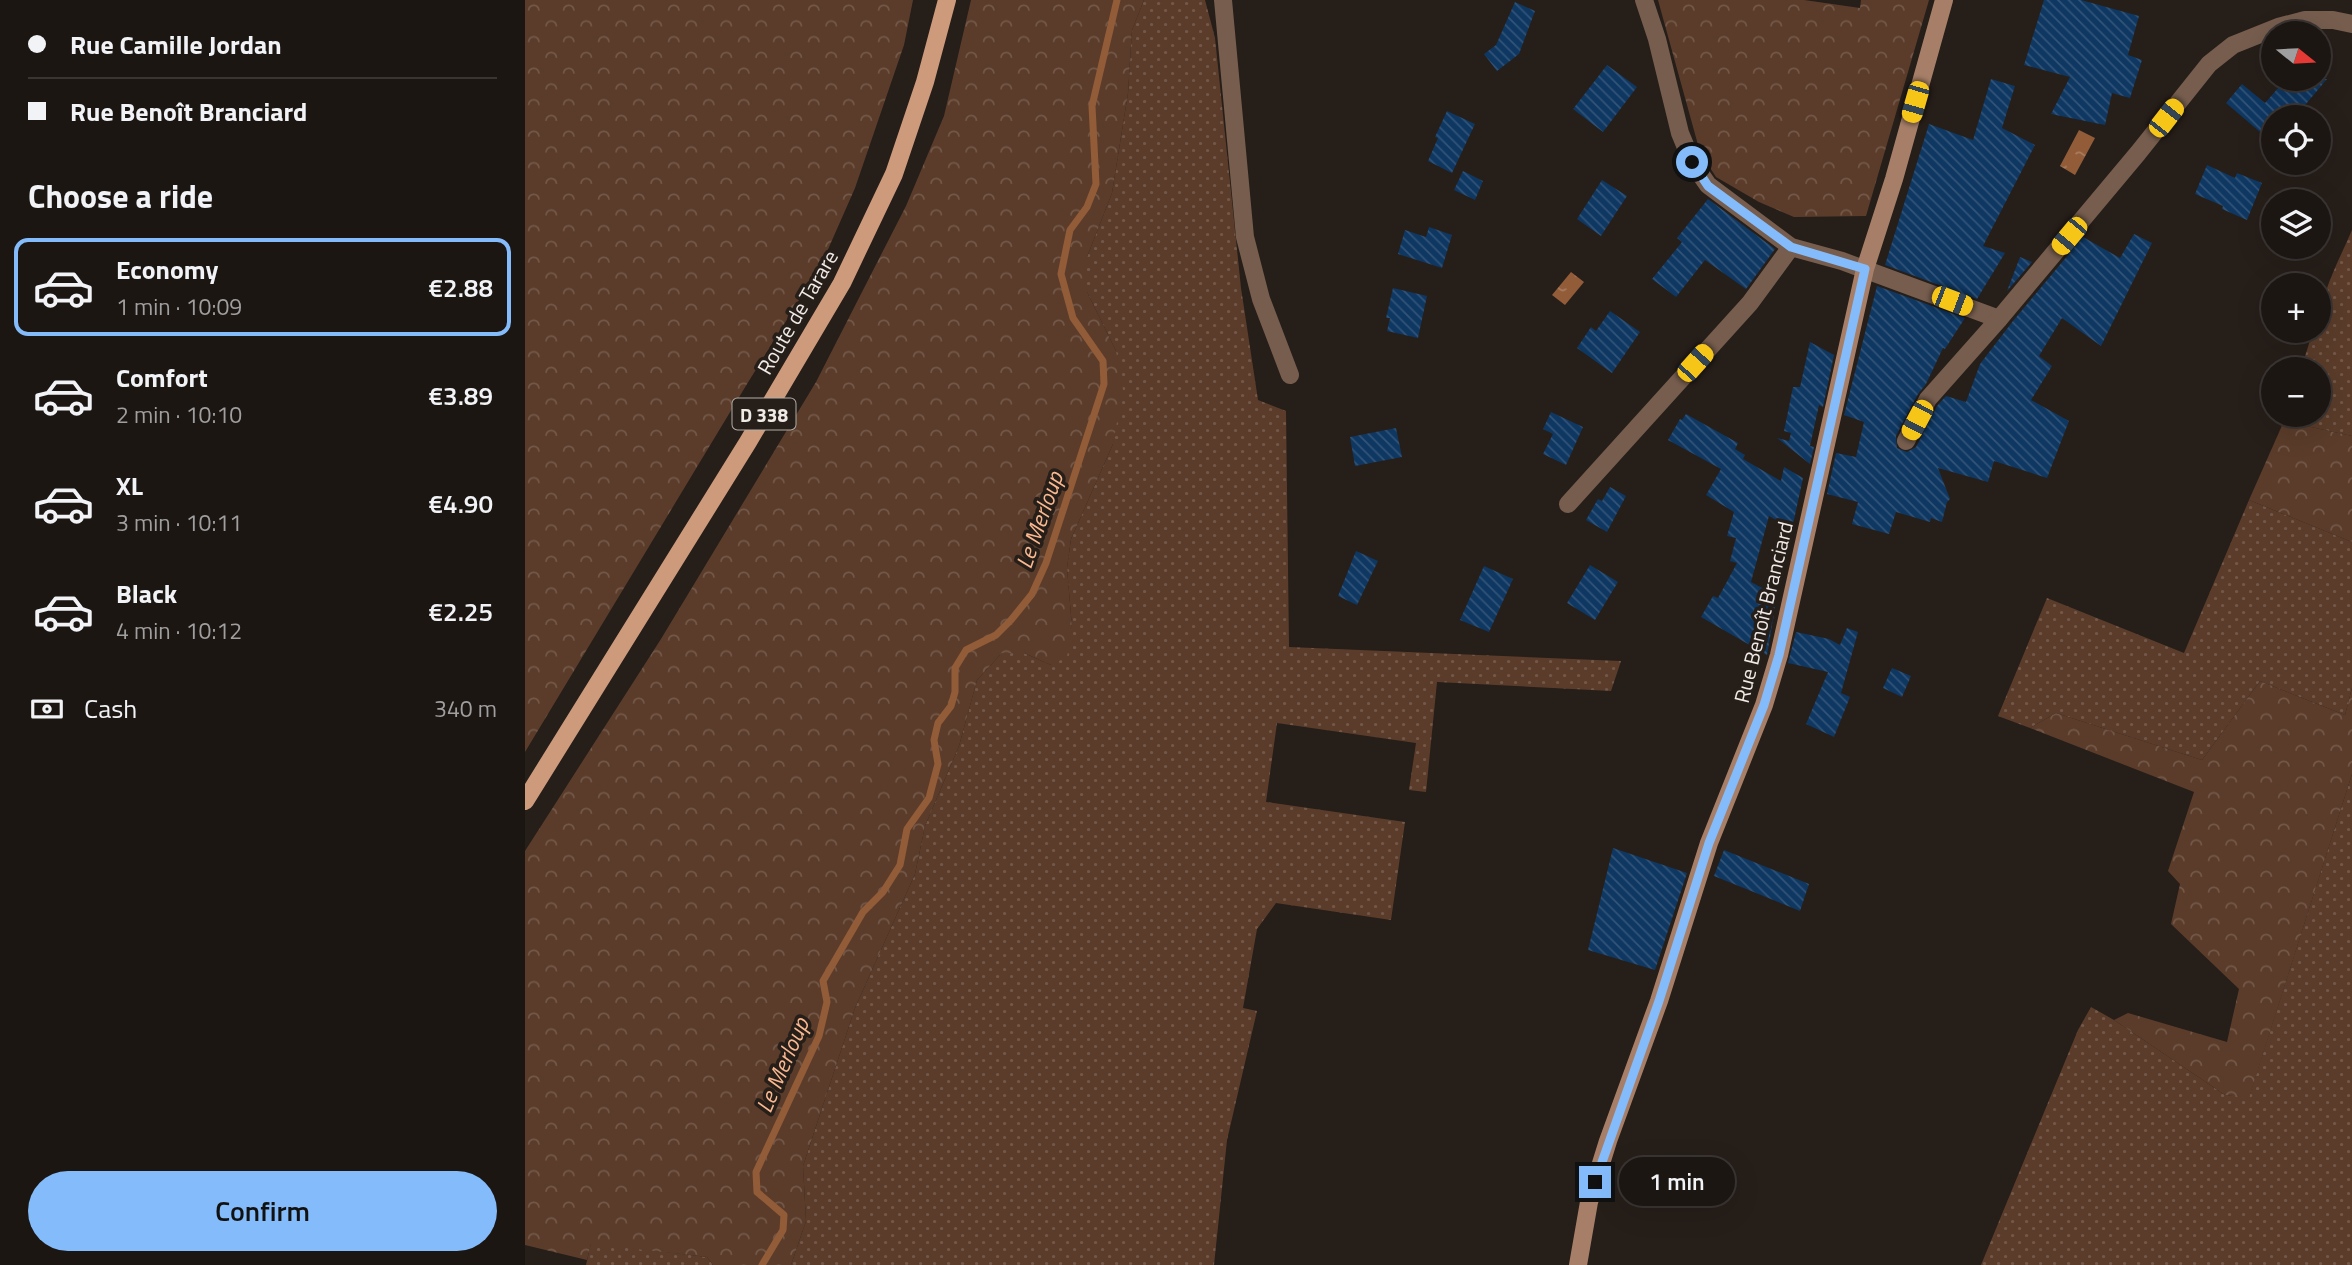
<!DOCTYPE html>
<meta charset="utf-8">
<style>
body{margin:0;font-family:"Titillium Web",sans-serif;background:#292321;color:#f1f3f6;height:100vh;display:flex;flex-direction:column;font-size:26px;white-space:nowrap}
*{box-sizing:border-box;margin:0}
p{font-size:23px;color:#a09fa0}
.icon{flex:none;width:38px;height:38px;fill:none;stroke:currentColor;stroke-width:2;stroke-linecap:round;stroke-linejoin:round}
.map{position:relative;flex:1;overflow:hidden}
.panel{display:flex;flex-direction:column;background:#1c1613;width:525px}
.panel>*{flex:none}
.guide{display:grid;align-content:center;height:154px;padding:0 28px;background:#1c1613}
.needle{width:46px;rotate:108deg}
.tools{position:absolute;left:1736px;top:21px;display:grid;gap:14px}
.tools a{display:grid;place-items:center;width:70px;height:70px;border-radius:50%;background:#1c1613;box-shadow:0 7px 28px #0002,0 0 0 2px #3a3533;font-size:35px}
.end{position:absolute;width:32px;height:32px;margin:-16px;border:9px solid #84bcfb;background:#111;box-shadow:0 0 0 4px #111}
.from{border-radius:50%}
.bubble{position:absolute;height:49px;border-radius:24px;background:#1c1613;box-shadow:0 7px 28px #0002,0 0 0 2px #3a3533;font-size:23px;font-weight:600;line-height:49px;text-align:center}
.car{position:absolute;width:21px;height:42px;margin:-21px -10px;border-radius:9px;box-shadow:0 0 5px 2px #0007;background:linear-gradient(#f5c518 24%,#345 0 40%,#f5c518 0 76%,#345 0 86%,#f5c518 0)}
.guide b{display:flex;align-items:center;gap:24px;height:66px;font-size:26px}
.guide b+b{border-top:2px solid #3a3533}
.guide i{width:18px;height:18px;background:#f1f3f6}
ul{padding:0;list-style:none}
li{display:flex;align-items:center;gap:21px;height:98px;margin:0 14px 10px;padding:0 14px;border:4px solid transparent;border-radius:14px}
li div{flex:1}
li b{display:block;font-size:26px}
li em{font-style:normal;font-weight:600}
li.active{border-color:#84bcfb}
li>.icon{width:63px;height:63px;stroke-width:1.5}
h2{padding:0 28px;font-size:32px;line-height:84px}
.pay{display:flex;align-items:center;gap:18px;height:77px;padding:0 28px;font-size:26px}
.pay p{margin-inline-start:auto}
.action{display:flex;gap:14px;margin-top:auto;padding:14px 28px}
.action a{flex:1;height:80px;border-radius:42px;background:#84bcfb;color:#111;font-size:28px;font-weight:600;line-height:80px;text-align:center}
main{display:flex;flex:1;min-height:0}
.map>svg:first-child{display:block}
</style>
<main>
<section class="panel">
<div class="guide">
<b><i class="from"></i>Rue Camille Jordan</b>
<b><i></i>Rue Benoît Branciard</b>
</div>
<h2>Choose a ride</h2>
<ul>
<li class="active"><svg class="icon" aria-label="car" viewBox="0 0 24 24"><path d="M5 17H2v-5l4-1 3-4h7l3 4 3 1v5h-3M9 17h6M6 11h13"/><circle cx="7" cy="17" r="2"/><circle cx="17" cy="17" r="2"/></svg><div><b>Economy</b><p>1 min · 10:09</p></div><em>€2.88</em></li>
<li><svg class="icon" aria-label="car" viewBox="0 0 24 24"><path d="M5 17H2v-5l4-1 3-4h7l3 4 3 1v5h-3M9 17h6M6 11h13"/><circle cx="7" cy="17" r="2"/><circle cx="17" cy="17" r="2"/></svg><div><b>Comfort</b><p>2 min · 10:10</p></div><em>€3.89</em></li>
<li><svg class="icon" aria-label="car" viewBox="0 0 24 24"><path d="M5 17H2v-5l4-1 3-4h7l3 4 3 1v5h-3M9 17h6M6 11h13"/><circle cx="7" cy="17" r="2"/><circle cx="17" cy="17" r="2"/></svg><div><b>XL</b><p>3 min · 10:11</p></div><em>€4.90</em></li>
<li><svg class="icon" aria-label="car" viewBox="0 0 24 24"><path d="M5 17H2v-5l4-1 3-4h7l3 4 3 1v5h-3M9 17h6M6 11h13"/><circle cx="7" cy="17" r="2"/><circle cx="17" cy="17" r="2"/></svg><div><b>Black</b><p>4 min · 10:12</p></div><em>€2.25</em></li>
</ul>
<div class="pay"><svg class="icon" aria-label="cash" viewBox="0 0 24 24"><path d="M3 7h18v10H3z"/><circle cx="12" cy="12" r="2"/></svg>Cash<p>340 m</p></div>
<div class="action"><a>Confirm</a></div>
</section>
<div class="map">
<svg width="1827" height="1265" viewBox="0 0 1827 1265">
<defs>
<pattern id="grass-dots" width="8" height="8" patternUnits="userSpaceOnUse" patternTransform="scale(1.75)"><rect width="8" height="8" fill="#5b3c2a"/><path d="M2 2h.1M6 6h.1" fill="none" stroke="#735849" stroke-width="1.8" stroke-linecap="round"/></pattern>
<pattern id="forest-crowns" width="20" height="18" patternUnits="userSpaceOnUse" patternTransform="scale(1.75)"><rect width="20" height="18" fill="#5b3c2a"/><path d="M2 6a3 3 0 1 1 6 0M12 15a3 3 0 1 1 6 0" fill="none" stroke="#735849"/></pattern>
<pattern id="water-ripples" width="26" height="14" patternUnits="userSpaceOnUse" patternTransform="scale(1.75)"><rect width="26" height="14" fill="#935c39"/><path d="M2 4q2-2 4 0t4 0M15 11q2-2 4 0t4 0" fill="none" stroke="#a87b5f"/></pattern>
<pattern id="building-back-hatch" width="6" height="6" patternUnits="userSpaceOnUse" patternTransform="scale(1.75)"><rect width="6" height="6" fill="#0e3762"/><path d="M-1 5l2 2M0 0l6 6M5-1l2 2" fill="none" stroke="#315478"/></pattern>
</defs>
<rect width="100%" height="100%" fill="#261e19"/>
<g fill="url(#grass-dots)">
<path d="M619,0H680L690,38L716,288L733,400L761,411L764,647L1096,661L1086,691L912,682L901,792L884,790L891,743L752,723L741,802L880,822L866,920L751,903L732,929L718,1008L732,1011L702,1140L689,1265H266L281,1221L278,1166L330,1008L390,874L400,826L434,746L452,680L477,653H499L526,665L547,627L542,568L546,539L588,444L591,351L562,292V257L587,193L603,93L607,30Z"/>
<path d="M1827,230V436L1759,421L1761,415H1794V369H1776L1788,331H1794C1794,295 1813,263 1827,230Z"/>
<path d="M1724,500L1827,542V688L1820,715L1735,681L1677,760L1531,713L1505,728L1473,716L1522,598L1659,653Z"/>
<path d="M1827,774V1265H1456L1553,1030L1566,1007L1589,1020L1700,1095L1724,1097Z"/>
<path d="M66,1243L182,1257L188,1265H61Z"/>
</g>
<g fill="url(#forest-crowns)">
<path d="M0,0H388L379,45L330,188L297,263L222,384L0,752Z"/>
<path d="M446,0H619L607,30L603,93L587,193L562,257V292L591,351L598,389L588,444L546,539L542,568L547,627L542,657L526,665L499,653H477L452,680L434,746L400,826L390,874L330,1008L278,1166L281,1221L266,1265H188L182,1257L66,1244L62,1260L0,1245V851L136,639L291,382L381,206L419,116Z"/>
<path d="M1133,0H1279L1335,8L1336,0H1404L1341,216L1269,217L1234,202L1191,177L1175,152Z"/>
<path d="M1759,421L1827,436V542L1724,500Z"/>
<path d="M1735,681L1820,715L1827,688V774L1724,1098L1700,1095L1589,1020L1603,1013L1702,1042L1714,989L1646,924L1655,884L1643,871L1669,792L1505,728L1531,713L1677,760Z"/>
</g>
<g fill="url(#water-ripples)">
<path d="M1554,130L1570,138L1550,175L1535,166Z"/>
<path d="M1046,272L1059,282L1040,305L1027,295Z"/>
</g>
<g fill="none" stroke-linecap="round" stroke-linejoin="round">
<path stroke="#935c39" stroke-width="7" d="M237,1265L258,1230L259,1215L232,1192L231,1172L294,1036L302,1002L298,981L338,912L358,892L375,865L382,829L404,798L413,764L409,740L413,723L426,706L430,692V668L441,650L471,635L486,620L507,594L521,563L579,384L578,361L548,318L536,274L545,230L562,207L571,184L567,106L592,0"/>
</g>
<g fill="url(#building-back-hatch)">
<path d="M1519,0H1556L1614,16L1603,55L1617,60L1605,98L1587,93L1580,125L1526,114L1545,77L1499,65Z"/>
<path d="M990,2L1010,11L994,54L972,71L959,54L971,45Z"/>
<path d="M1082,65L1112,87L1078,132L1048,109Z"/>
<path d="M1466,79L1490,86L1477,128L1510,145L1458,246L1480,253L1452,299L1360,265L1404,124L1448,140Z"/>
<path d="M1761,79H1802L1770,117H1748V143L1701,103L1717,84L1740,103Z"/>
<path d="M922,111L950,124L927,173L903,161L913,138L910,137Z"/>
<path d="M1682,165L1710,178L1712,173L1737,183L1722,220L1697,209L1698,206L1670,194Z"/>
<path d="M938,171L958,181L950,200L929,190Z"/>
<path d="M1077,180L1102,196L1076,236L1052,219Z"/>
<path d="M1183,199L1250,249L1221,289L1180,260L1151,297L1127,279L1157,242L1152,238Z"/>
<path d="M904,227L927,235L917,268L873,254L880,230L901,237Z"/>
<path d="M1609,234L1627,243L1576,346L1537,318L1514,356L1527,366L1506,400L1544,421L1522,478L1469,461L1463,482L1413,468L1425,499L1422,502L1417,522L1406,518L1405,522L1371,512L1364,534L1327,524L1333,502L1302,494L1311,453L1331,457L1339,422L1319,415L1352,286L1440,318L1420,349L1418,348L1401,384L1393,394L1371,436L1372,448L1382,452L1391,447L1412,406L1421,396L1441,402L1455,364L1488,321L1558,237L1595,258Z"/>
<path d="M1495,257L1507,262L1482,291Z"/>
<path d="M868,288L902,296L893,338L862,331L865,318H861Z"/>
<path d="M1085,311L1115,332L1087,373L1052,348L1066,327L1071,331Z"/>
<path d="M1285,342L1309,355L1298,407L1294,405L1285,446L1289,447L1285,464L1252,438L1264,441L1266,433L1259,431L1268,387H1275Z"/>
<path d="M1026,412L1058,427L1041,465L1018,454L1028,434L1018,429Z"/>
<path d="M1161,414L1213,443L1210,449L1220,455L1218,459L1256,481L1259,467L1278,478L1267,529L1244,516L1226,582L1252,596L1242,655L1176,617L1188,596L1193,598L1212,563L1205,561L1211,538L1202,536L1209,512L1181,495L1196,469L1143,440L1155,419L1157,420Z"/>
<path d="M871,428L877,457L830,466L825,437Z"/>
<path d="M1085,487L1101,496L1082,532L1061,520L1073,499L1077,501Z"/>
<path d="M831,551L853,561L832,605L813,596Z"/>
<path d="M1065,565L1093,582L1070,620L1042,603Z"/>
<path d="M959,566L988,579L964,632L935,620Z"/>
<path d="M1322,628L1333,632L1316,693L1325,697L1309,737L1281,724L1303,672L1263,663L1271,632L1304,639L1315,645Z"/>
<path d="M1367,668L1386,676L1377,697L1358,688Z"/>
<path d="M1088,848L1162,873L1130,970L1063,950Z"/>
<path d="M1199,850L1284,884L1275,911L1189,876Z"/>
</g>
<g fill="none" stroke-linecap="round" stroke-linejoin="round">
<g stroke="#765d4e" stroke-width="18">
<path d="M698,0L720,237L736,299L765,375"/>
<path d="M1119,0L1132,39L1155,133L1167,162L1183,185L1266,247L1317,261L1474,319"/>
<path d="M1381,441L1403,399L1474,319L1613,153L1684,64L1708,45L1753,27L1780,20H1808L1827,24"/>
<path d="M1043,504L1225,303L1266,247"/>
</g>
<path stroke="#a77f68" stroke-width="18" d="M1053,1265L1064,1202L1083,1141L1134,1001L1184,843L1239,705L1254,655L1340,269L1369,179L1419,0"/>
<path stroke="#cd9a7c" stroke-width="18" d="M0,801L223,442L317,283L369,174L400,82L422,0"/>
</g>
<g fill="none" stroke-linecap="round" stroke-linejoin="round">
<path stroke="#84bcfb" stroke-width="9" d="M1070,1182L1134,1001L1184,843L1239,705L1254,655L1340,269L1266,247L1183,186L1167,162"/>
</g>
<g text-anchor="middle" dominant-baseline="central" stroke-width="7" stroke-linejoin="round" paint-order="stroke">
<rect fill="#261e19" stroke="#b3ada8" stroke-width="2" x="207.5" y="398.5" width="63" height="31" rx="5"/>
<g font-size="19" font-weight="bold" fill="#f0eae6">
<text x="239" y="414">D 338</text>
</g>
<g font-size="21" fill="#f0eae6" stroke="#261e19">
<text transform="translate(272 312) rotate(-60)">Route de Tarare</text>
<text transform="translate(1238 612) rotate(-76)">Rue Benoît Branciard</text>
</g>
<g font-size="23" font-style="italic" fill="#fab890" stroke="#261e19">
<text transform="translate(514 520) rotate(-71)">Le Merloup</text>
<text transform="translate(257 1065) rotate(-67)">Le Merloup</text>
</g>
</g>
</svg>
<div class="tools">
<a><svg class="needle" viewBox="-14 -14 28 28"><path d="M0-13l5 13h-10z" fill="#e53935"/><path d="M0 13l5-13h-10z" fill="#a09fa0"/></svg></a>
<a><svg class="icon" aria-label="locate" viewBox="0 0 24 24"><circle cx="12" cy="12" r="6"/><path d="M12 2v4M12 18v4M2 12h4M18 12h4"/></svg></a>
<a><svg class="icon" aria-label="layers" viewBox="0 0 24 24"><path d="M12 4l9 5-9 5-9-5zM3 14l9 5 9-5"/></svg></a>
<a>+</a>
<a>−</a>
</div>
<i class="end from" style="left:1167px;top:162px"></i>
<i class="end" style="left:1070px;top:1182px"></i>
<div class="bubble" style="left:1094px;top:1157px;width:116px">1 min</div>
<i class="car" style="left:1390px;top:102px;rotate:196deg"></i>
<i class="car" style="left:1641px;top:118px;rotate:38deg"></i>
<i class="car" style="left:1544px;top:236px;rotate:220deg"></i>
<i class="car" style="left:1427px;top:301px;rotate:111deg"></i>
<i class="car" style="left:1170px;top:363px;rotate:42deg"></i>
<i class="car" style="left:1392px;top:420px;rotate:208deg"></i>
</div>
</main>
